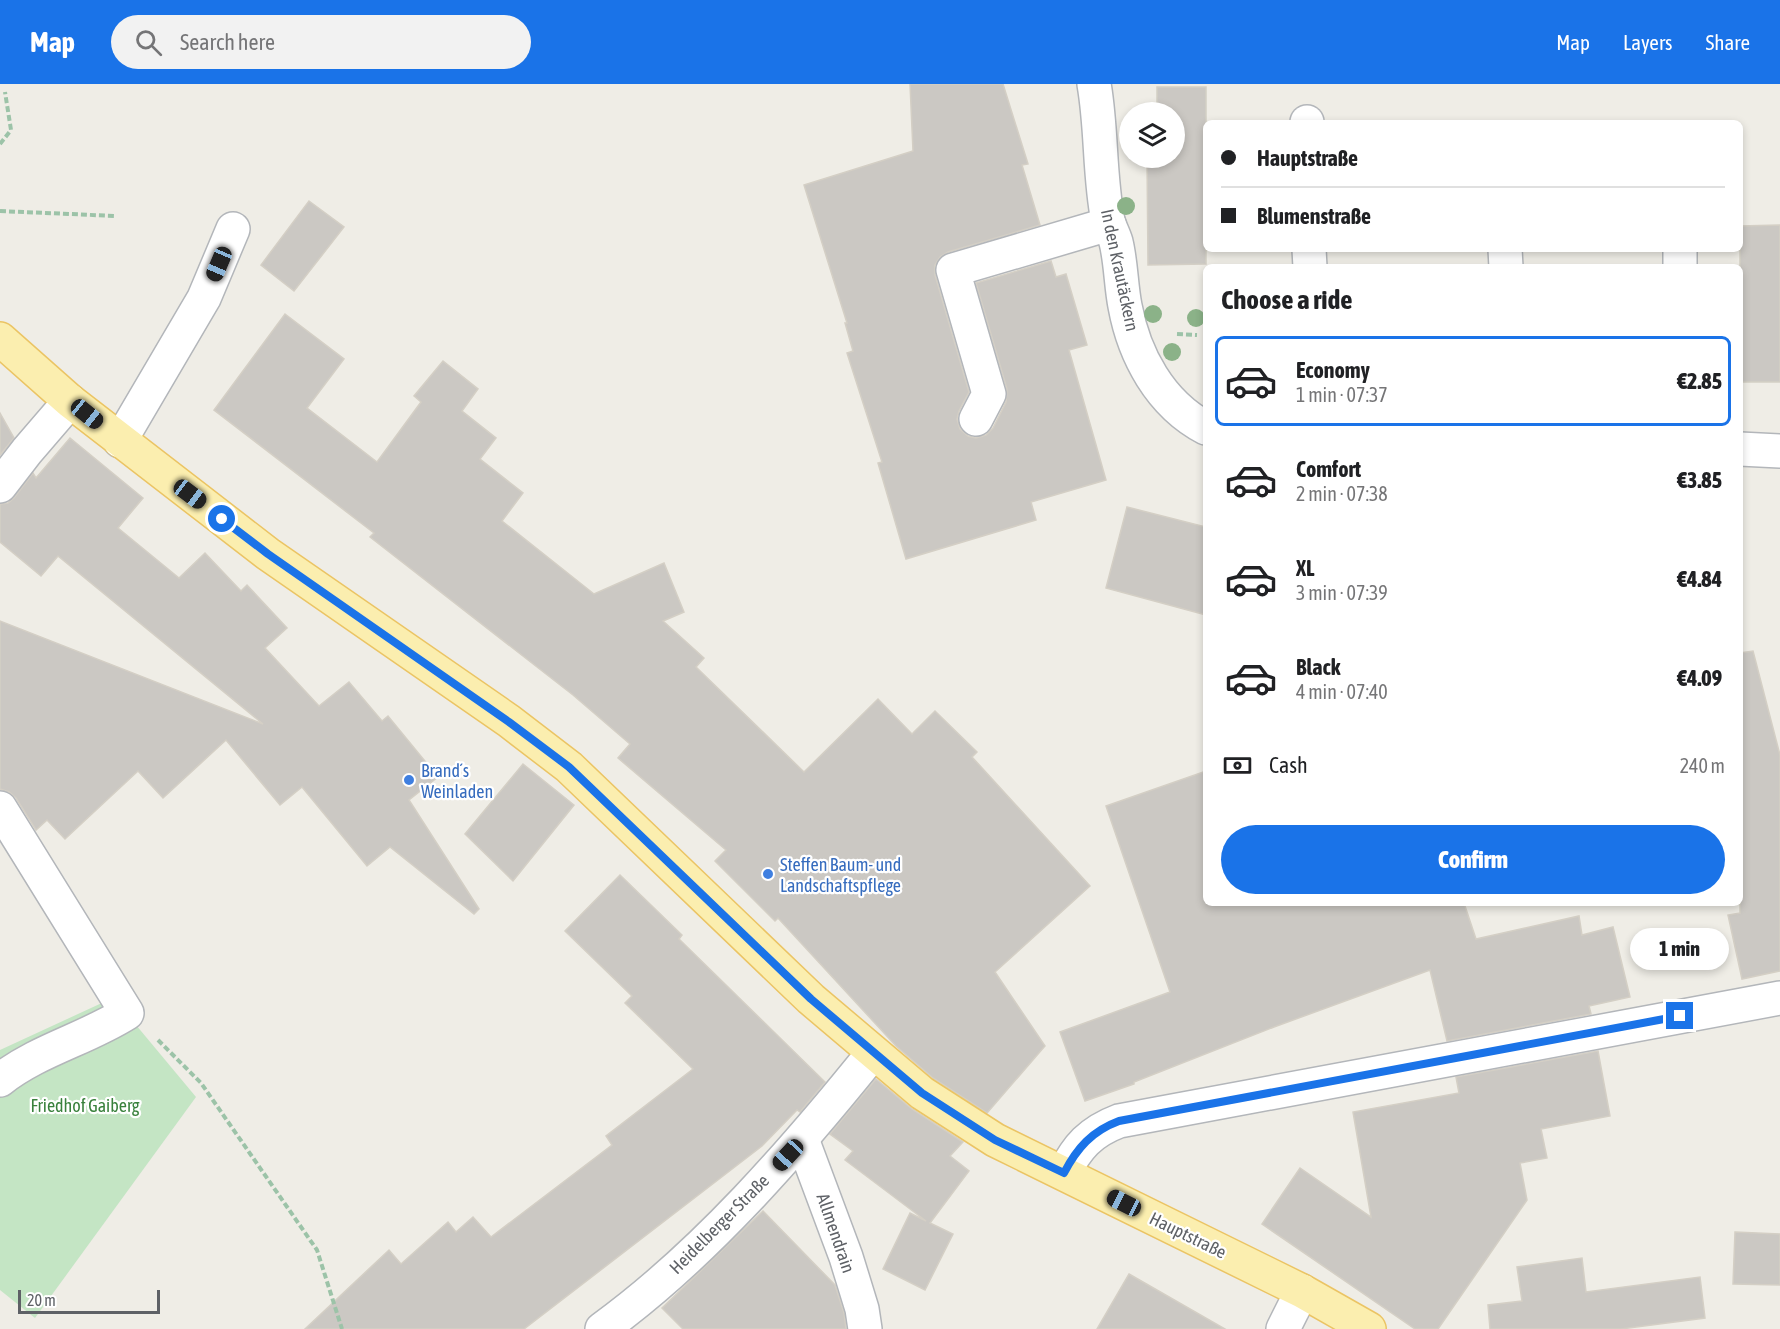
<!DOCTYPE html>
<meta charset="utf-8">
<style>
body{margin:0;font-family:"Asap Condensed",sans-serif;background:#f2f2f2;color:#202124;height:100vh;display:flex;flex-direction:column;font-size:22px;white-space:nowrap}
*{box-sizing:border-box;margin:0}
p{font-size:20px;color:#757577}
.icon{flex:none;width:33px;height:33px;fill:none;stroke:currentColor;stroke-width:2;stroke-linecap:round;stroke-linejoin:round}
.map{position:relative;flex:1;overflow:hidden}
.details{position:absolute;left:1203px;top:180px;width:540px;height:642px;display:flex;flex-direction:column;background:#fff;border-radius:9px;box-shadow:0 3px 9px #0003}
.details>*{flex:none}
.top-card{position:absolute;left:1203px;top:36px;width:540px;height:132px;border-radius:9px;box-shadow:0 3px 9px #0003;display:grid;align-content:center;height:132px;padding:0 18px;background:#fff}
.tools{position:absolute;left:1119px;top:18px;display:grid;gap:12px}
.tools a{display:grid;place-items:center;width:66px;height:66px;border-radius:50%;background:#fff;box-shadow:0 3px 9px #0003;font-size:30px}
.scale{position:absolute;left:18px;bottom:15px;width:142px;box-sizing:border-box;padding-left:6px;border:3px solid #5e6166;border-top:0;font-size:16px;line-height:21px;white-space:nowrap;color:#5e6166;-webkit-text-stroke:4px #fff;paint-order:stroke}
.end{position:absolute;width:27px;height:27px;margin:-14px;border:8px solid #1a73e8;background:#fff;box-shadow:0 0 0 3px #fff}
.from{border-radius:50%}
.bubble{position:absolute;height:42px;border-radius:21px;background:#fff;box-shadow:0 3px 9px #0003;font-size:20px;font-weight:800;line-height:42px;text-align:center}
.car{position:absolute;width:18px;height:36px;margin:-18px -9px;border-radius:8px;box-shadow:0 0 4px 2px #0007;background:linear-gradient(#222 24%,#8ab4d8 0 40%,#222 0 76%,#8ab4d8 0 86%,#222 0)}
.top-card b{display:flex;align-items:center;gap:21px;height:57px;font-size:22px}
.top-card b+b{border-top:2px solid #e0e0e0}
.top-card i{width:15px;height:15px;background:#202124}
ul{padding:0;list-style:none}
li{display:flex;align-items:center;gap:18px;height:90px;margin:0 12px 9px;padding:0 6px;border:3px solid transparent;border-radius:9px}
li div{flex:1}
li b{display:block;font-size:22px}
li em{font-style:normal;font-weight:800}
li.current{border-color:#1a73e8}
li>.icon{width:54px;height:54px;stroke-width:1.5}
h2{padding:0 18px;font-size:27px;line-height:72px}
.pay{display:flex;align-items:center;gap:15px;height:66px;padding:0 18px;font-size:22px}
.pay p{margin-inline-start:auto}
.cta{display:flex;gap:12px;margin-top:auto;padding:12px 18px}
.cta a{flex:1;height:69px;border-radius:36px;background:#1a73e8;color:#fff;font-size:24px;font-weight:800;line-height:69px;text-align:center}
header{display:flex;align-items:center;gap:36px;box-sizing:border-box;height:84px;padding:0 30px;background:#1a73e8;color:#fff}
header strong{font-size:28px}
nav{display:flex;gap:33px;margin-inline-start:auto;font-size:21px}
.search{width:420px;height:54px;background:#f2f2f2;display:flex;align-items:center;gap:15px;box-sizing:border-box;padding:0 21px;border-radius:33px;color:#757577;font-size:22px}
.map>svg:first-child{display:block}
</style>
<header>
<strong>Map</strong>
<div class="search"><svg class="icon" aria-label="search" viewBox="0 0 24 24"><circle cx="10" cy="10" r="6"/><path d="M15 15l6 6"/></svg>Search here</div>
<nav><a>Map</a><a>Layers</a><a>Share</a></nav>
</header>
<div class="map">
<svg width="1780" height="1245" viewBox="0 0 1780 1245">
<rect width="100%" height="100%" fill="#efede6"/>
<path fill="#c4e5c4" d="M104,918L131,935L196,1013L35,1234L0,1206V966Z"/>
<g fill="#cbc8c3" stroke="#d4cfc5" stroke-width="1.5">
<path d="M910,0H1003L1028,80L1022,81L1040,141L948,168L940,173L935,181V191L969,308L959,327L957,335L960,345L968,352L976,354L986,351L993,344L1006,318L1007,305L976,199L1051,177L1056,193L1066,190L1087,261L1069,266L1106,396L1031,418L1036,436L906,475L878,379L882,378L847,269L853,267L845,239H847L804,101L913,67Z"/>
<path d="M1157,3H1206V180L1148,181L1147,74H1174V28H1157Z"/>
<path d="M309,117L344,143L294,207L261,181Z"/>
<path d="M1780,141V298H1740V142Z"/>
<path d="M285,230L344,275L307,324L377,378L421,318L414,312L443,277L478,305L462,327L496,354L480,375L523,409L502,437L594,510L664,479L684,528L663,537L704,574L696,583L804,688L878,615L912,650L935,627L977,668L972,673L1090,802L995,888L1045,962L987,1029L933,994L896,962L778,834L775,837L715,777L726,766L618,674L630,660L573,611L370,453L374,449L214,326Z"/>
<path d="M0,329L14,354L0,371Z"/>
<path d="M70,354L143,414L118,444L179,494L205,469L241,507L247,501L287,544L265,564L319,622L349,598L382,637L388,632L438,693L409,716L479,825L474,830L390,763L367,782L302,703L280,721L226,656L163,714L138,687L65,755L47,736L36,746L16,714L9,708L0,705V537L263,640L58,472L41,492L0,458V420L8,419L14,414L33,389L36,394Z"/>
<path d="M1127,423L1206,443V531L1106,504Z"/>
<path d="M1753,567L1780,671V887L1742,895L1728,831L1740,829V569Z"/>
<path d="M523,680L574,721L513,797L465,750Z"/>
<path d="M1206,687V819H1464L1476,855L1579,832L1582,851L1613,843L1630,913L1589,922L1591,930L1447,957L1430,886L1274,943L1134,998V1000L1085,1017L1060,948L1170,908L1106,722Z"/>
<path d="M620,791L682,851L679,855L825,998L800,1028L797,1026L762,1062L524,1245H305L389,1166L401,1180L448,1138L456,1148L473,1133L491,1153L612,1061L606,1052L693,985L625,919L632,912L565,847Z"/>
<path d="M1598,967L1610,1032L1541,1045L1547,1074L1520,1079L1527,1116L1438,1245H1415L1262,1140L1300,1084L1371,1133L1353,1028L1459,1009L1456,993Z"/>
<path d="M876,995L912,1025L963,1058L950,1072L969,1087L930,1139L953,1150L925,1206L883,1185L910,1129L926,1137L845,1076L853,1067L830,1050Z"/>
<path d="M763,1127L835,1201L844,1229L846,1245H683L662,1224Z"/>
<path d="M1735,1148L1780,1150V1201L1733,1200Z"/>
<path d="M1582,1174L1586,1208L1700,1193L1705,1234L1621,1245H1490L1488,1221L1522,1217L1517,1183Z"/>
<path d="M1129,1190L1225,1245H1097Z"/>
</g>
<g fill="none" stroke-linecap="round" stroke-linejoin="round">
<defs>
<g id="minor">
<path d="M1094,0C1102,45 1099,92 1108,137C1110,144 1114,151 1116,158C1121,178 1121,202 1125,222C1134,271 1160,320 1206,344"/>
<path d="M1307,38V39"/>
<path d="M1309,165L1310,183"/>
<path d="M1505,165L1506,183"/>
<path d="M1680,165V183"/>
<path d="M976,335L989,310L953,186L1109,140"/>
<path d="M120,357L204,214L233,145"/>
<path d="M1740,365L1780,367"/>
<path d="M0,402L27,367L70,317"/>
<path d="M0,724L127,929C86,955 38,966 0,996"/>
<path d="M802,1055L846,1173L862,1225L865,1245"/>
<path d="M1064,1089C1077,1063 1090,1048 1119,1037L1780,914"/>
<path d="M602,1245C704,1171 794,1067 873,969"/>
<path d="M1283,1245L1302,1207"/>
</g>
<path id="major" d="M0,255L70,317L268,470L509,637L569,683L811,915L922,1009L995,1056L1302,1207L1369,1245"/>
</defs>
<use href="#minor" stroke="#b3b6ba" stroke-width="36"/>
<use href="#major" stroke="#ebc464" stroke-width="36"/>
<g stroke="#9cc3a8" stroke-width="4" stroke-dasharray="6 3" stroke-linecap="butt">
<path d="M0,60L11,46L5,8"/>
<path d="M0,127L116,132"/>
<path d="M1177,250L1197,251"/>
<path d="M158,956L201,999L317,1166L342,1245"/>
</g>
<use href="#minor" stroke="#fff" stroke-width="33"/>
<use href="#major" stroke="#fbeeaf" stroke-width="33"/>
</g>
<g fill="#8bb288">
<circle cx="1126" cy="122" r="9"/>
<circle cx="1153" cy="230" r="9"/>
<circle cx="1196" cy="234" r="9"/>
<circle cx="1172" cy="268" r="9"/>
</g>
<g fill="none" stroke-linecap="round" stroke-linejoin="round">
<path stroke="#1a73e8" stroke-width="8" d="M222,435L268,470L509,638L569,683L811,915L922,1009L995,1056L1064,1089C1077,1064 1092,1047 1119,1037L1680,932"/>
</g>
<g fill="#3f7fe0" stroke="#fff" stroke-width="2">
<circle cx="409" cy="696" r="6"/>
<circle cx="768" cy="790" r="6"/>
</g>
<g text-anchor="middle" dominant-baseline="central" stroke-width="4.5" stroke-linejoin="round" paint-order="stroke">
<g font-size="18" fill="#5e6166" stroke="#fff">
<text transform="translate(1120 186) rotate(78)">In den Krautäckern</text>
<text transform="translate(719 1140) rotate(-45)">Heidelberger Straße</text>
<text transform="translate(836 1149) rotate(71)">Allmendrain</text>
<text transform="translate(1188 1151) rotate(26)">Hauptstraße</text>
</g>
<g font-size="18" fill="#366cbe" stroke="#fff" text-anchor="start">
<text x="421" y="686">Brand´s<tspan x="421" dy="21">Weinladen</tspan></text>
<text x="780" y="780">Steffen Baum- und<tspan x="780" dy="21">Landschaftspflege</tspan></text>
</g>
<g font-size="18" fill="#39813c" stroke="#fff">
<text x="85" y="1021">Friedhof Gaiberg</text>
</g>
</g>
</svg>
<div class="tools">
<a><svg class="icon" aria-label="layers" viewBox="0 0 24 24"><path d="M12 4l9 5-9 5-9-5zM3 14l9 5 9-5"/></svg></a>
</div>
<div class="scale">20 m</div>
<i class="end from" style="left:222px;top:435px"></i>
<i class="end" style="left:1680px;top:932px"></i>
<div class="bubble" style="left:1630px;top:844px;width:99px">1 min</div>
<i class="car" style="left:219px;top:180px;rotate:203deg"></i>
<i class="car" style="left:87px;top:330px;rotate:129deg"></i>
<i class="car" style="left:190px;top:410px;rotate:127deg"></i>
<i class="car" style="left:788px;top:1071px;rotate:223deg"></i>
<i class="car" style="left:1124px;top:1119px;rotate:297deg"></i>
<div class="top-card">
<b><i class="from"></i>Hauptstraße</b>
<b><i></i>Blumenstraße</b>
</div>
<section class="details">
<h2>Choose a ride</h2>
<ul>
<li class="current"><svg class="icon" aria-label="car" viewBox="0 0 24 24"><path d="M5 17H2v-5l4-1 3-4h7l3 4 3 1v5h-3M9 17h6M6 11h13"/><circle cx="7" cy="17" r="2"/><circle cx="17" cy="17" r="2"/></svg><div><b>Economy</b><p>1 min · 07:37</p></div><em>€2.85</em></li>
<li><svg class="icon" aria-label="car" viewBox="0 0 24 24"><path d="M5 17H2v-5l4-1 3-4h7l3 4 3 1v5h-3M9 17h6M6 11h13"/><circle cx="7" cy="17" r="2"/><circle cx="17" cy="17" r="2"/></svg><div><b>Comfort</b><p>2 min · 07:38</p></div><em>€3.85</em></li>
<li><svg class="icon" aria-label="car" viewBox="0 0 24 24"><path d="M5 17H2v-5l4-1 3-4h7l3 4 3 1v5h-3M9 17h6M6 11h13"/><circle cx="7" cy="17" r="2"/><circle cx="17" cy="17" r="2"/></svg><div><b>XL</b><p>3 min · 07:39</p></div><em>€4.84</em></li>
<li><svg class="icon" aria-label="car" viewBox="0 0 24 24"><path d="M5 17H2v-5l4-1 3-4h7l3 4 3 1v5h-3M9 17h6M6 11h13"/><circle cx="7" cy="17" r="2"/><circle cx="17" cy="17" r="2"/></svg><div><b>Black</b><p>4 min · 07:40</p></div><em>€4.09</em></li>
</ul>
<div class="pay"><svg class="icon" aria-label="cash" viewBox="0 0 24 24"><path d="M3 7h18v10H3z"/><circle cx="12" cy="12" r="2"/></svg>Cash<p>240 m</p></div>
<div class="cta"><a>Confirm</a></div>
</section>
</div>
